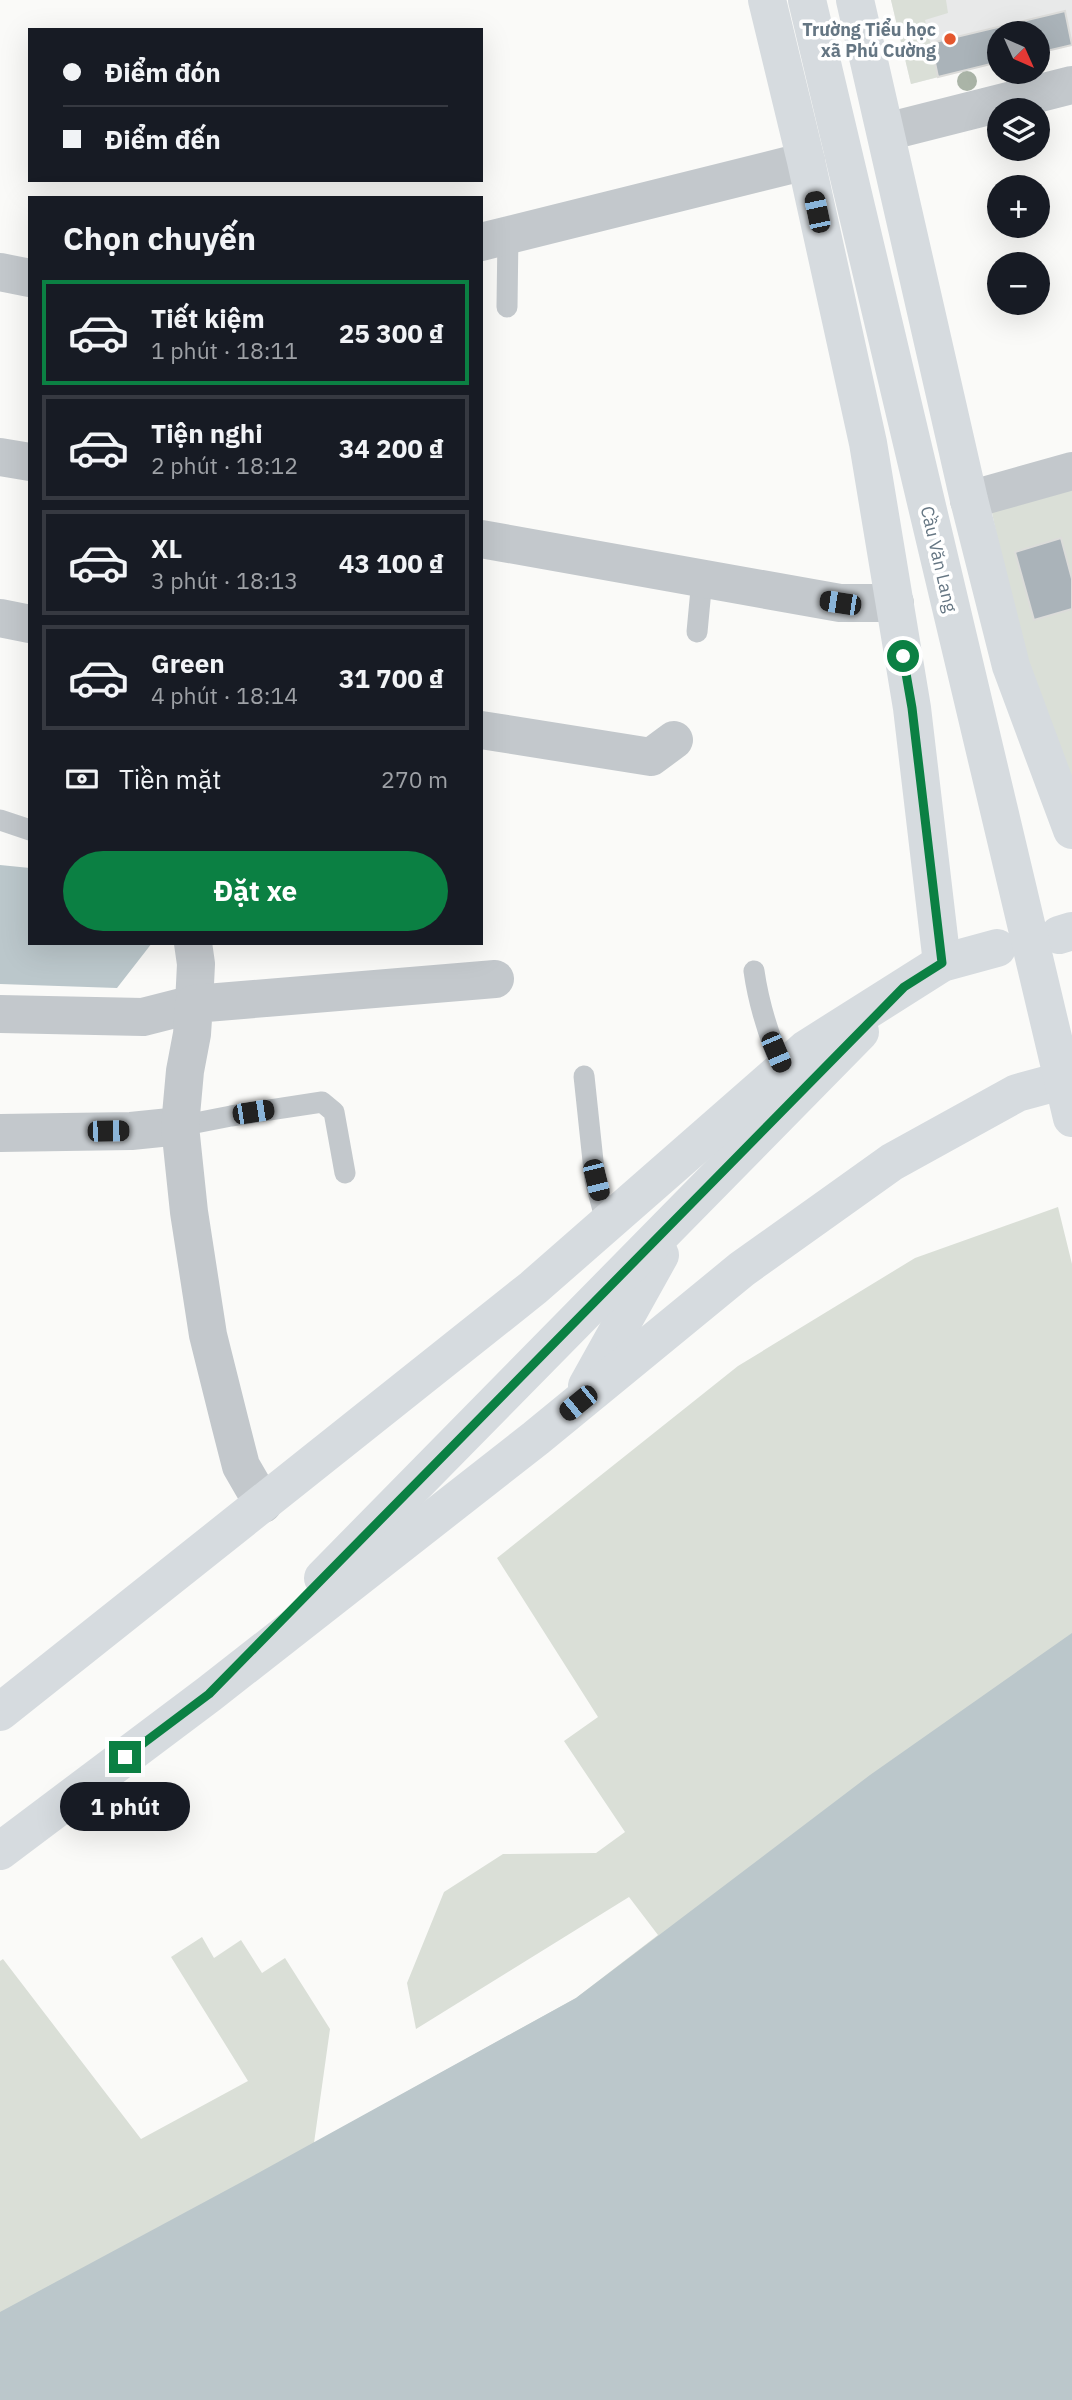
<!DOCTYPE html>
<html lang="vi">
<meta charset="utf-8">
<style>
body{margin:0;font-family:"IBM Plex Sans",sans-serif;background:#20242c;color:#f1f3f6;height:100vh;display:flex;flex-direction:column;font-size:26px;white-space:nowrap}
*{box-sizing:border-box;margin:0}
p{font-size:23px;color:#9ea1a6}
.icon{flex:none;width:38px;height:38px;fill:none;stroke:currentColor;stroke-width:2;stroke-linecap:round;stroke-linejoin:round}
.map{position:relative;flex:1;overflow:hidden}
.drawer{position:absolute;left:28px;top:196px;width:455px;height:749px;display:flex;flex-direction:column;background:#171b24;border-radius:0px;box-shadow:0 7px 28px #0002}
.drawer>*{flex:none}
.guide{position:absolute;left:28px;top:28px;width:455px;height:154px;border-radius:0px;box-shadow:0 7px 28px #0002;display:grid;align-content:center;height:154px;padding:0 35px;background:#171b24}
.needle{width:46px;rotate:135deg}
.controls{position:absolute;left:987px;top:21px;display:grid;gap:14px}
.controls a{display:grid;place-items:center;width:63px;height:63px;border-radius:50%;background:#171b24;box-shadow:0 7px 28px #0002;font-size:35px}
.end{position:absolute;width:32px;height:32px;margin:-16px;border:9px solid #0b8043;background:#fff;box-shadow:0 0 0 4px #fff}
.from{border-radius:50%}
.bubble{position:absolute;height:49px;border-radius:24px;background:#171b24;box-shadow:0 7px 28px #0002;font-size:23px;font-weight:700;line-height:49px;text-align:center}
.car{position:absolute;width:21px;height:42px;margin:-21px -10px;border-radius:9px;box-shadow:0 0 5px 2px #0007;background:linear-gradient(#222 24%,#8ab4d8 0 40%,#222 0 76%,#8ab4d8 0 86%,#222 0)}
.guide b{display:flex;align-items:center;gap:24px;height:66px;font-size:26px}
.guide b+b{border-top:2px solid #363941}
.guide i{width:18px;height:18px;background:#f1f3f6}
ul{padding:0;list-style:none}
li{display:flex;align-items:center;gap:21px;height:105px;margin:0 14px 10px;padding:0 21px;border:4px solid #363941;border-radius:0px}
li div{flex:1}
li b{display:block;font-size:26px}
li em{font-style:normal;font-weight:700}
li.active{border-color:#0b8043}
li>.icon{width:63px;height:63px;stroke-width:1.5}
h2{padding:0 35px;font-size:32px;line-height:84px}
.pay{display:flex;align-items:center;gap:18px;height:77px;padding:0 35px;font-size:26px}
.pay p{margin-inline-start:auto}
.cta{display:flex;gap:14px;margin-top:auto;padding:14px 35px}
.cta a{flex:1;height:80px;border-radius:42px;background:#0b8043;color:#fff;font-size:28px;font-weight:700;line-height:80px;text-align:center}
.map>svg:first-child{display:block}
</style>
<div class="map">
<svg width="1072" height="2400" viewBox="0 0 1072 2400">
<rect width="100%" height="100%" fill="#fafaf8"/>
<path fill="#e8e9e9" d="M891,0H1072V45L1038,53V33H999V62L911,84Z"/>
<g fill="#dadfd7">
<path d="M891,0H946L948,13L925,20L938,77L911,84Z"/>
<path d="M1072,484V779L1019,644L991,508Z"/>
<path d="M1058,1207L1072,1264V2400H0V1961L3,1959L141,2139L248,2081L171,1957L202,1937L214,1958L241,1940L262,1973L285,1958L330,2029L314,2143L576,1998L658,1935L629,1897L416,2029L407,1983L444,1892L503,1854L596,1853L625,1832L564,1741L598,1717L497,1558L738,1366L915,1258Z"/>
</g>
<g fill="#bbc7cb">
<path d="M0,865L30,868V943H152L117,988L0,984Z"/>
<path d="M1072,1633V2400H0V2312L260,2172L576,1998L870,1775Z"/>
</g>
<g fill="#aab3b9" stroke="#dcdcda" stroke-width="2">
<path d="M1065,11L1072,45L1038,53V33H999V62L938,77L931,43Z"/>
<path d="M1061,538L1072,579V609L1034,620L1015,552Z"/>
</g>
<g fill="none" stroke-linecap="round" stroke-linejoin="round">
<g stroke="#c3c8cc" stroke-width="21">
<path d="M507,307L508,234"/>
<path d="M697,632L702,579"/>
<path d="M0,820L30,830"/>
<path d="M754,971C759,1006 769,1037 783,1069"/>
<path d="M584,1076L595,1180L607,1225"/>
<path d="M180,1126L231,1116L322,1102L334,1112L345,1173"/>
</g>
<g stroke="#c3c8cc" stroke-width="38">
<path d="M886,132L1072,85"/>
<path d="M481,242L806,161"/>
<path d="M0,272L30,278"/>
<path d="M0,457L30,462"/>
<path d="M969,500L1072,471"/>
<path d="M481,539L840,603H895"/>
<path d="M0,618L30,624"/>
<path d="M481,730L651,757L674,740"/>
<path d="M0,1014L143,1017L194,1004L196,964L193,943"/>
<path d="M0,1133L131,1131L180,1126"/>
<path d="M263,1504L241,1466L230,1423L208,1335L189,1212L180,1126L185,1071L192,1034L194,1004L495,979"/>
</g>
<g stroke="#d6dbdf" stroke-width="38">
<path d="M767,0L806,161L868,443L912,708L942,963"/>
<path d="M855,0L969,500L1011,666L1072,830"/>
<path d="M1059,935L1072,931"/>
<path d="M587,1386L660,1255"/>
<path d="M323,1578L860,1032"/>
<path d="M0,1712L533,1288L806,1049L942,963L997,948"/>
<path d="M0,1851L209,1694L536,1438L742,1269L892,1162L1017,1093L1072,1078"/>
</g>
<path stroke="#d6dbdf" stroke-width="38" d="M807,0L1072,1118"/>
</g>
<circle fill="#aab4a7" cx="967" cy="81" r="10"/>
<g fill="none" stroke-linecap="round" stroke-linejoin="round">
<path stroke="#0b8043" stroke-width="9" d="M125,1757L209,1694L904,987L942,963L912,708L903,656"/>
</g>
<circle fill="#e4572e" stroke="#fff" stroke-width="2.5" cx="950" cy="39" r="7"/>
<g text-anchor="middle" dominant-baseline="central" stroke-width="7" stroke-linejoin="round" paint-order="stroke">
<g font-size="18" font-weight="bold" fill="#657683" stroke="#fff" text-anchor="end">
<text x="936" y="29">Trường Tiểu học<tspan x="936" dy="21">xã Phú Cường</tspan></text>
</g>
<g font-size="18" fill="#657683" stroke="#fff">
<text transform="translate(939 559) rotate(77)">Cầu Văn Lang</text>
</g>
</g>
</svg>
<div class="controls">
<a><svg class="needle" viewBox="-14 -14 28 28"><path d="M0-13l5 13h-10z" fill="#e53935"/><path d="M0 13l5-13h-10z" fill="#9ea1a6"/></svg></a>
<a><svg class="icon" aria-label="layers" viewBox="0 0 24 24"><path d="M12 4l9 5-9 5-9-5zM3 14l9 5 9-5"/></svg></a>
<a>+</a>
<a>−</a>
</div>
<i class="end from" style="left:903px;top:656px"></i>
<i class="end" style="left:125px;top:1757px"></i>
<div class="bubble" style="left:60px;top:1782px;width:130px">1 phút</div>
<i class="car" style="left:817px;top:212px;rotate:348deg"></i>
<i class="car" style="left:840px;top:603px;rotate:279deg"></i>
<i class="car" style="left:776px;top:1052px;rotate:157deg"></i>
<i class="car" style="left:253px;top:1112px;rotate:81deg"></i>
<i class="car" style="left:108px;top:1131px;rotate:89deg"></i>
<i class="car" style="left:596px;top:1180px;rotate:166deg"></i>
<i class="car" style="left:578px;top:1403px;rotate:231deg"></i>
<div class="guide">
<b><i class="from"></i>Điểm đón</b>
<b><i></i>Điểm đến</b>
</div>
<section class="drawer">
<h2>Chọn chuyến</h2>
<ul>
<li class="active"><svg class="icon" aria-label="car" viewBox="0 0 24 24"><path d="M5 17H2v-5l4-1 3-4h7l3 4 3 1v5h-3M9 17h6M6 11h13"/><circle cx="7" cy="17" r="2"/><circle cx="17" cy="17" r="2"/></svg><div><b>Tiết kiệm</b><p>1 phút · 18:11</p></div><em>25 300 ₫</em></li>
<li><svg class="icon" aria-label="car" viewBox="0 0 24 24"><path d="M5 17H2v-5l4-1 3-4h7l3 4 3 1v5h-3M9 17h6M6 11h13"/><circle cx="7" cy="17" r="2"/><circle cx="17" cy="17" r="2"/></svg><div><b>Tiện nghi</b><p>2 phút · 18:12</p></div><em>34 200 ₫</em></li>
<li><svg class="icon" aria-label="car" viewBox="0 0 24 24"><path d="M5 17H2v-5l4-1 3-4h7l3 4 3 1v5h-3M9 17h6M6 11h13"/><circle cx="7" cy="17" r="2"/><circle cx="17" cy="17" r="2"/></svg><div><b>XL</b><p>3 phút · 18:13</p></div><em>43 100 ₫</em></li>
<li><svg class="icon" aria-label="car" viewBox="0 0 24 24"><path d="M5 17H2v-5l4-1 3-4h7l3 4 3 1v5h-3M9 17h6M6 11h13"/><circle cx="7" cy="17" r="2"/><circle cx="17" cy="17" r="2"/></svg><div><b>Green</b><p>4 phút · 18:14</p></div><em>31 700 ₫</em></li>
</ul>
<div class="pay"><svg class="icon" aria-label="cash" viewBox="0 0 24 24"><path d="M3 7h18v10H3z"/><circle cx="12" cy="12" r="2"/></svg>Tiền mặt<p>270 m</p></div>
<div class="cta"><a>Đặt xe</a></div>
</section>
</div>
